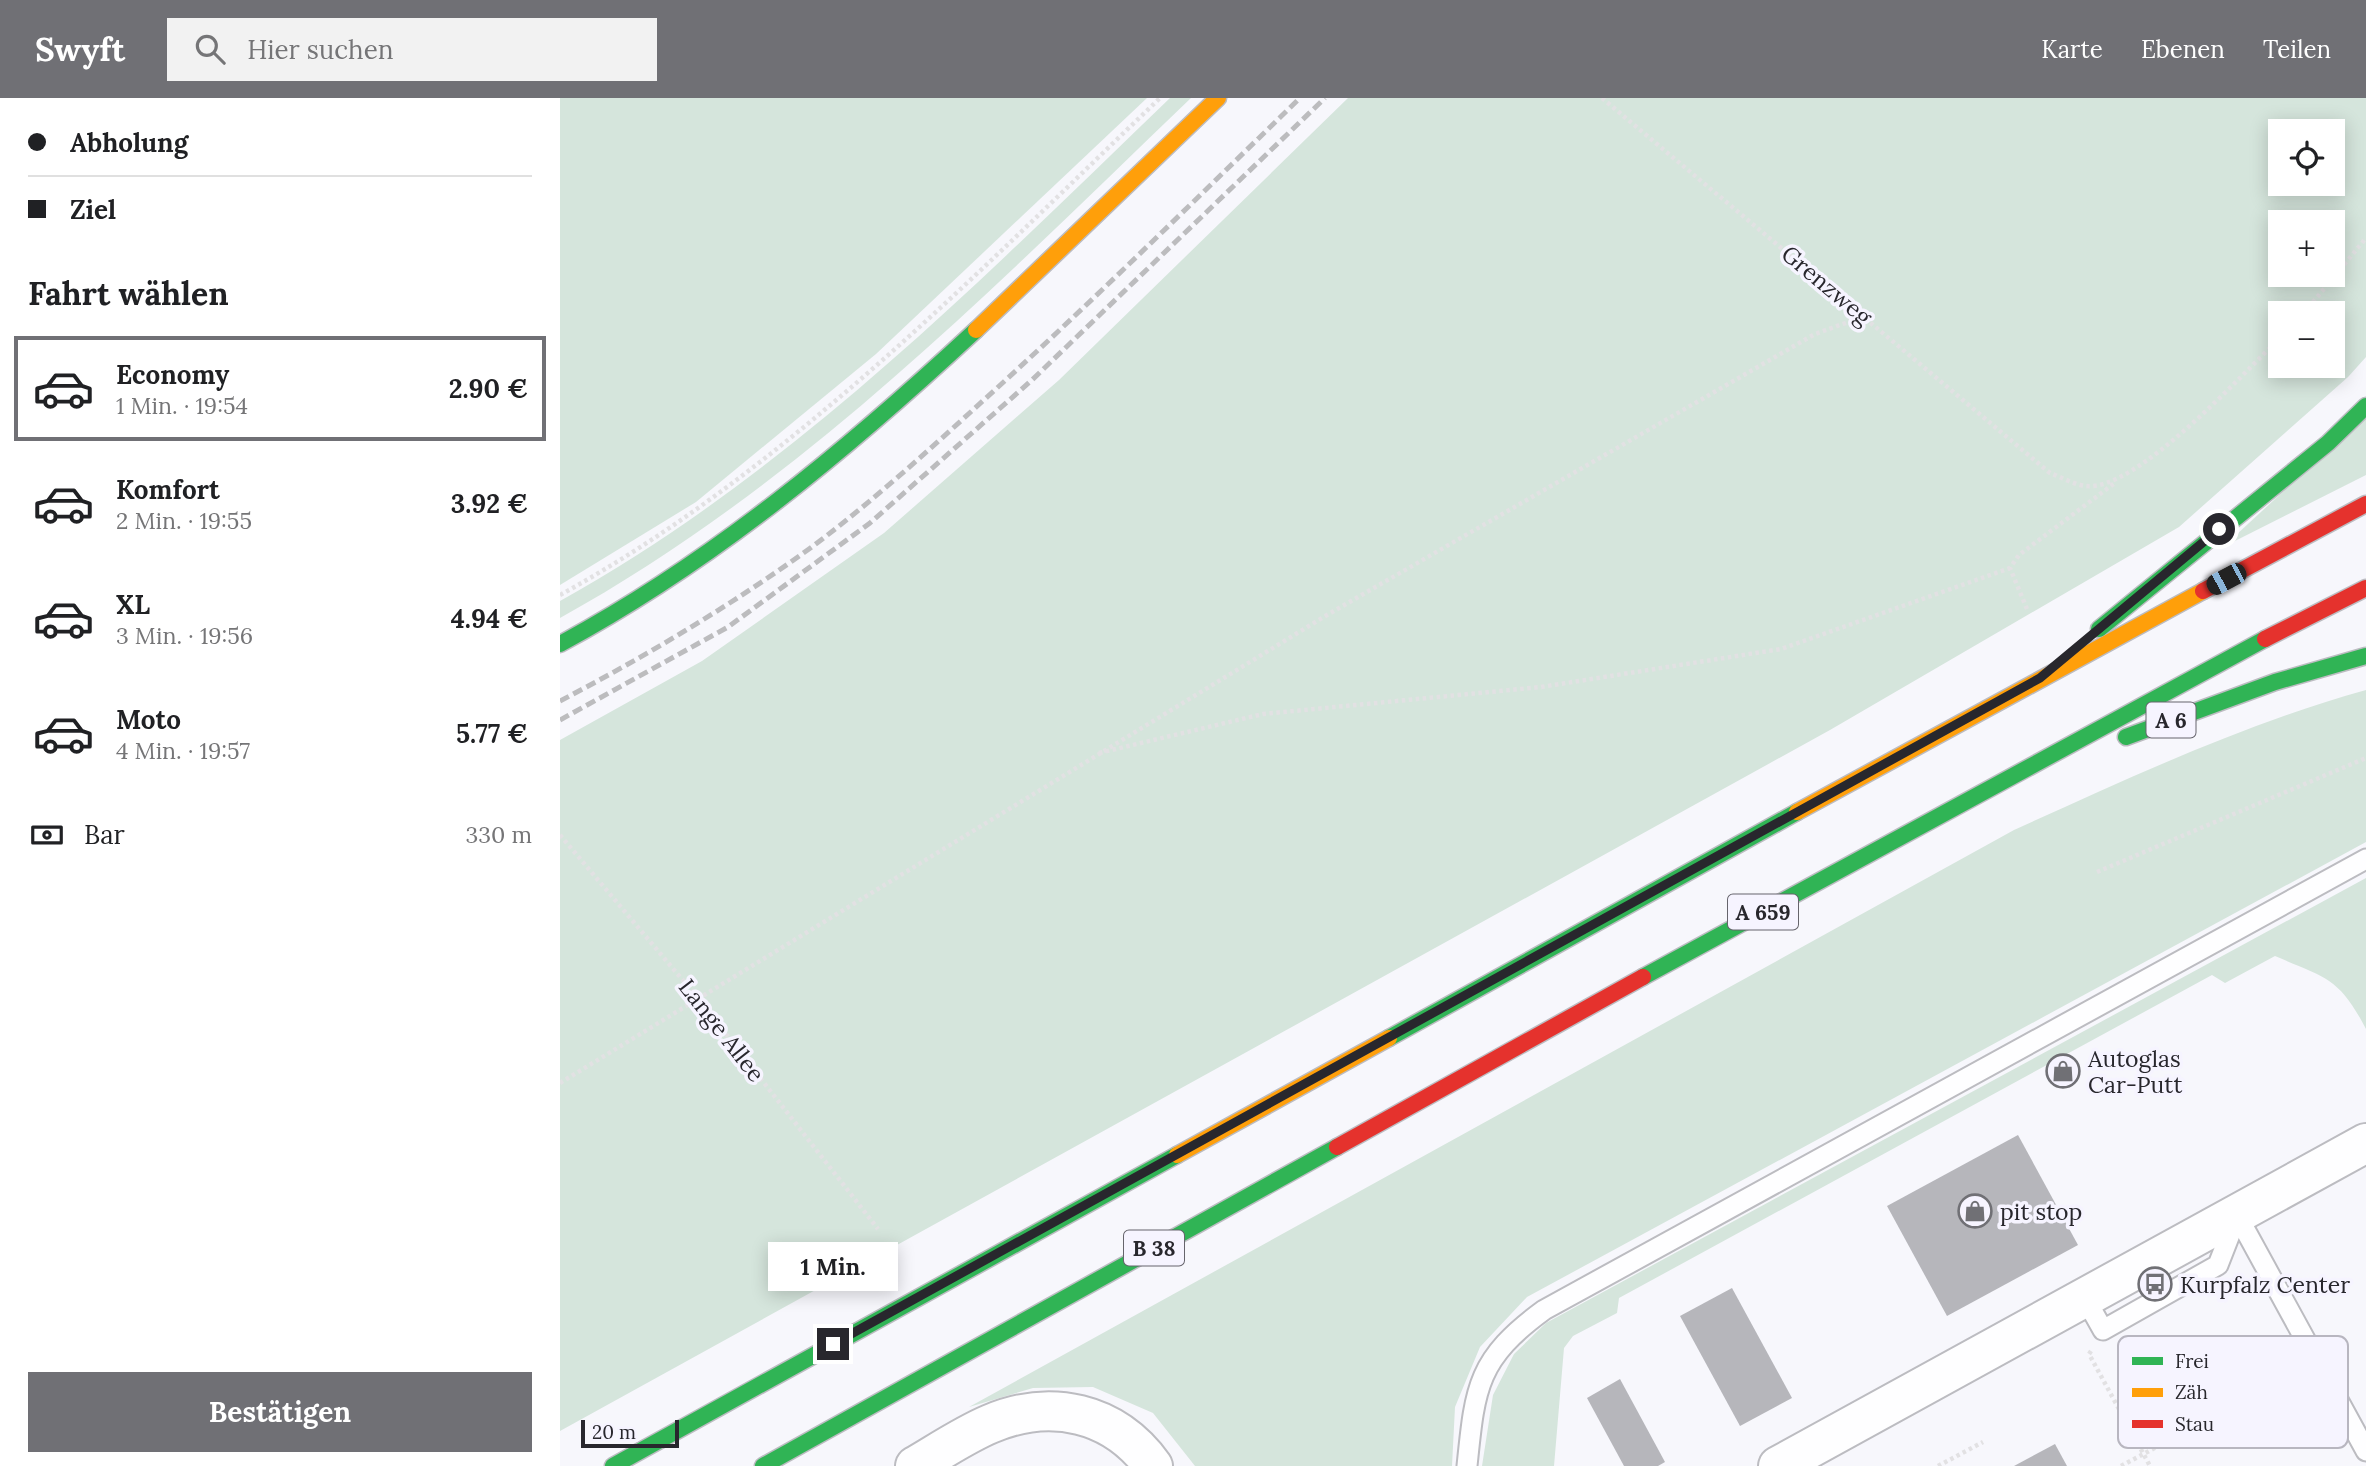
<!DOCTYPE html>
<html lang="de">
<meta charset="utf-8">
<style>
body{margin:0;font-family:Lora,serif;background:#f2f2f2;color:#202124;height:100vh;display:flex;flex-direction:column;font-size:26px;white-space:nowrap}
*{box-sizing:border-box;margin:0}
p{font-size:23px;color:#757577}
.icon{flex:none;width:38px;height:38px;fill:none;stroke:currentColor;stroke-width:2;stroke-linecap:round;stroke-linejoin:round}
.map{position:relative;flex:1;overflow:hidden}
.side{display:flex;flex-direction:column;background:#fff;width:560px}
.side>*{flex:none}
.guide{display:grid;align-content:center;height:154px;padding:0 28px;background:#fff}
.fabs{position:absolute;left:1708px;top:21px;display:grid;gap:14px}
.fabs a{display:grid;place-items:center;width:77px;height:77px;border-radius:0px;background:#fff;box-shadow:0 4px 18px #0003;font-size:35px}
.scale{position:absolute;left:21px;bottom:18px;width:98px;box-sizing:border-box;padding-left:7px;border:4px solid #28272d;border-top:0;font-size:19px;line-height:24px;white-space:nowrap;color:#28272d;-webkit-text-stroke:5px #f6f4ff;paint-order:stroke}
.end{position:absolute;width:32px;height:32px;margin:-16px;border:9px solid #28272d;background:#fff;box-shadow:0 0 0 4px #fff}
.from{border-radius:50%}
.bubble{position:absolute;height:49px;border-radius:0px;background:#fff;box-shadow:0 4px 18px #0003;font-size:23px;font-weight:700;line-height:49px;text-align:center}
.car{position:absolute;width:21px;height:42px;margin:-21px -10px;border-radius:9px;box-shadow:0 0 5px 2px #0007;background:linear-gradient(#222 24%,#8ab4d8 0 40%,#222 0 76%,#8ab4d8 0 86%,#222 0)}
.guide b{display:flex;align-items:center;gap:24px;height:66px;font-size:26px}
.guide b+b{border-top:2px solid #e0e0e0}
.guide i{width:18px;height:18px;background:#202124}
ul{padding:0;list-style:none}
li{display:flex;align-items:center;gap:21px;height:105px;margin:0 14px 10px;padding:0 14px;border:4px solid transparent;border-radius:0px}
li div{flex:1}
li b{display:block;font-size:26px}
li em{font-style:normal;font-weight:700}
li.selected{border-color:#707075}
li>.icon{width:63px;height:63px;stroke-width:1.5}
h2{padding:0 28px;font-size:32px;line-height:84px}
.pay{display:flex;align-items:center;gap:18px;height:77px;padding:0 28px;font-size:26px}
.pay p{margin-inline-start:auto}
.primary-button{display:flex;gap:14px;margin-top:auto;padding:14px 28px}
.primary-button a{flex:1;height:80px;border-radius:0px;background:#707075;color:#fff;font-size:28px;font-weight:700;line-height:80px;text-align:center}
header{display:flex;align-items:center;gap:42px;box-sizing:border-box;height:98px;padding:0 35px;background:#707075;color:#fff}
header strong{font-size:33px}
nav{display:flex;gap:38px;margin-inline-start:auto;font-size:24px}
.search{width:490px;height:63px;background:#f2f2f2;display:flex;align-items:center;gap:18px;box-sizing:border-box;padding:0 24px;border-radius:0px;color:#757577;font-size:26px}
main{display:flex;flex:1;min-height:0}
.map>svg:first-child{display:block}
</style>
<header>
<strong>Swyft</strong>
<div class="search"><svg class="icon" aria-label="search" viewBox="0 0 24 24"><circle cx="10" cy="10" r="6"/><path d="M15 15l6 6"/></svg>Hier suchen</div>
<nav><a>Karte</a><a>Ebenen</a><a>Teilen</a></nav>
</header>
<main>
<section class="side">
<div class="guide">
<b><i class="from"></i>Abholung</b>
<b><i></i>Ziel</b>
</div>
<h2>Fahrt wählen</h2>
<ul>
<li class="selected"><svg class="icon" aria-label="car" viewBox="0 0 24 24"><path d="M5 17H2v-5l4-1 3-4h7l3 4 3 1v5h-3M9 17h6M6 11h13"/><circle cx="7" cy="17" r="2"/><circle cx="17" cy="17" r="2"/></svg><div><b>Economy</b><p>1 Min. · 19:54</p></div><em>2.90 €</em></li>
<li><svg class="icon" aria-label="car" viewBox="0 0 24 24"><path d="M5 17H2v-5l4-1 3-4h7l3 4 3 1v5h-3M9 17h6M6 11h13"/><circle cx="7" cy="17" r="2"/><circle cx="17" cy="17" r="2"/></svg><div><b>Komfort</b><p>2 Min. · 19:55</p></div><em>3.92 €</em></li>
<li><svg class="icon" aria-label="car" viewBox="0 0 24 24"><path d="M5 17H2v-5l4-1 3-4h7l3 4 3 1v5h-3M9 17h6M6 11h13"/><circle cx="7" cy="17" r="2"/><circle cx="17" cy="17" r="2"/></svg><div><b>XL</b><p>3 Min. · 19:56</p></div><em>4.94 €</em></li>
<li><svg class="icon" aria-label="car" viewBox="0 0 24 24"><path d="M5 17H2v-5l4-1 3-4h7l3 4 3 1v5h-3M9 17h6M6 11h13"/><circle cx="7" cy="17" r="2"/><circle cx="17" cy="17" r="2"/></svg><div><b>Moto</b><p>4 Min. · 19:57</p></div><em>5.77 €</em></li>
</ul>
<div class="pay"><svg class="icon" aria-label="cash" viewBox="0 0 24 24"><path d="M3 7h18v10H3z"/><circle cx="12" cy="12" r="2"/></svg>Bar<p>330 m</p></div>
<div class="primary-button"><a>Bestätigen</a></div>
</section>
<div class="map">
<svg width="1806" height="1368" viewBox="0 0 1806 1368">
<rect width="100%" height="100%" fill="#f7f7fc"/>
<g fill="#d5e5dc" fill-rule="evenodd">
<path d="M0,0H587L316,256L136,404L0,487Z"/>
<path d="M610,0H631C433,190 242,386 0,520V503C232,374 420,183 610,0Z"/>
<path d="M788,0H1806V259L1788,279L1619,429L1270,632L0,1333V642L142,563L324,435L499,282ZM1720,33H1773V86H1720ZM1720,124H1773V177H1720ZM1720,215H1773V268H1720Z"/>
<path d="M1806,317V377L1663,449Z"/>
<path d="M1806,592V744L967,1199L920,1249L895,1309L892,1368H635L593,1315L533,1289L473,1290L409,1309L1454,732C1569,680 1684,626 1806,592Z"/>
<path d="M1806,780V931C1779,879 1766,880 1715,858L1665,885L1652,877L1059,1200L1057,1215L1013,1238L1004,1250L994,1368H922L933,1297L954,1256L986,1225Z"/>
</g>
<g fill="#b6b6bb">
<path d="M1458,1037L1518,1147L1387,1218L1327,1108Z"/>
<path d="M1172,1190L1232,1300L1180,1328L1120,1218Z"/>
<path d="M1060,1281L1105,1364L1098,1368H1064L1027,1300Z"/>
<path d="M1495,1346L1507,1368H1454Z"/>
</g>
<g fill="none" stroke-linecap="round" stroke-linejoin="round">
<defs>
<g id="lane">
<path d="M1677,1117L1806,1353"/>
<path d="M1525,1200L1543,1232L1658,1167L1676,1121"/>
<path d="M907,1368C915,1289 917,1261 984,1212L1806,761"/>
</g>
<g id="street">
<path d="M355,1368C379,1354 404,1337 430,1326C491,1300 554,1314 593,1368"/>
<path d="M1218,1368L1806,1045"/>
</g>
<g id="fast">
<path d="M1539,531L1768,345L1806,308"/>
<path d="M0,546C154,463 288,351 416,232"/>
<path d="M1566,639L1715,584L1806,558"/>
<path d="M1083,879L1705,541"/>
<path d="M829,940L1237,714"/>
<path d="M53,1368L617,1057"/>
<path d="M203,1368L777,1049"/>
</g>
<g id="slow">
<path d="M416,232L658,0"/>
<path d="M1237,714L1643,493"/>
<path d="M617,1057L829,940"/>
</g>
<g id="jam">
<path d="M1643,493L1806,406"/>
<path d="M1705,541L1806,490"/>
<path d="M777,1049L1083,879"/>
</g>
</defs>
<use href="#lane" stroke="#bcbcc1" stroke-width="23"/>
<use href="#street" stroke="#bcbcc1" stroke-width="42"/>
<use href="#fast" stroke="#bcbcc1" stroke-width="19"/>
<use href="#slow" stroke="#bcbcc1" stroke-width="19"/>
<use href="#jam" stroke="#bcbcc1" stroke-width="19"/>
<g stroke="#e2e1e3" stroke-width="4.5" stroke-dasharray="3.5 3.5" stroke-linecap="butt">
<path d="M1042,0L1490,375C1501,379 1515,387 1526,388C1577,393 1682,276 1720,240"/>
<path d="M1744,215L1806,140"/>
<path d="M0,497C226,373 415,177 600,0"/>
<path d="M1467,511L1450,470L1459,457L1556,384"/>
<path d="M539,655L703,616L981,589L1221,551L1450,470"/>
<path d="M0,737L137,899L318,1131"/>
<path d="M1537,774L1806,660"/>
<path d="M0,985L767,517L1255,236L1305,218"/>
<path d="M1531,1253L1529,1256L1590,1368"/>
<path d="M1378,1368L1423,1344"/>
<path d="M1561,1368L1604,1345"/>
</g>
<use href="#lane" stroke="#fefeff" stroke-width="19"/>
<use href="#street" stroke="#fefeff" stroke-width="38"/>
<use href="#fast" stroke="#30b455" stroke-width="16"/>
<use href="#slow" stroke="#ff9f0a" stroke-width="16"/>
<use href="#jam" stroke="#e5322d" stroke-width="16"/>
<g stroke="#bcbcbe" stroke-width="5" stroke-dasharray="10 5" stroke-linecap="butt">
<path d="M0,603C86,558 170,508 249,451C311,405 369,352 426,300C533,203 636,101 740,0"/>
<path d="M0,622L168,529L310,425L472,282L765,0"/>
</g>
</g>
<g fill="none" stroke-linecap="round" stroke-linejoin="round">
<path stroke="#28272d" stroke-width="9" d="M273,1246L1480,580L1659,431"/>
</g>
<defs>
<symbol id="shop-ring" viewBox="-11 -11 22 22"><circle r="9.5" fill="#f6f4ff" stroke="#707075" stroke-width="1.5"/><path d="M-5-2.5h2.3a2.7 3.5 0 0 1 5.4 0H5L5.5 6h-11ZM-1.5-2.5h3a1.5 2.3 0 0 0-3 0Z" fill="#707075"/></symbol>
<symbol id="bus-ring" viewBox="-11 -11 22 22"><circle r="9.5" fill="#f6f4ff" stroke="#707075" stroke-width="1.5"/><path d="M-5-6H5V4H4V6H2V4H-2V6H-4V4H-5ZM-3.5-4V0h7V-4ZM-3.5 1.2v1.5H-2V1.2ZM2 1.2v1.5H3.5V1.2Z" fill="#707075"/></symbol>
</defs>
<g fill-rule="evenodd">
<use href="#shop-ring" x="1484" y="954" width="38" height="38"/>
<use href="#shop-ring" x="1396" y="1094" width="38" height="38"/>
<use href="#bus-ring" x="1576" y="1167" width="38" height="38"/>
</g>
<g text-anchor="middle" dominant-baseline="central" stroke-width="7" stroke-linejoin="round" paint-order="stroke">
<g fill="#f6f4ff" stroke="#66646c" stroke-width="2">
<rect x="1586.5" y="604.5" width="49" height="35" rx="5"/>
<rect x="1168" y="796.5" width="70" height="35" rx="5"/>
<rect x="564" y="1132.5" width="60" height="35" rx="5"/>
</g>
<g font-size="21" font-weight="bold" fill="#28272d">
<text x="1611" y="622">A 6</text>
<text x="1203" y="814">A 659</text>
<text x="594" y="1150">B 38</text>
</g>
<g font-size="23" fill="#28272d" stroke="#f6f4ff">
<text transform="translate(1267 187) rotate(40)">Grenzweg</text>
<text transform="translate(162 932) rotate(52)">Lange Allee</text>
</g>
<g font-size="23" fill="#28272d" stroke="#f6f4ff" text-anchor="start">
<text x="1528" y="960">Autoglas<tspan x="1528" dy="26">Car-Putt</tspan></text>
<text x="1440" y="1113">pit stop</text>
<text x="1620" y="1186">Kurpfalz Center</text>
</g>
</g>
<rect x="1558" y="1238" width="230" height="112" rx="10" fill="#f6f4ff" stroke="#b8b6c0" stroke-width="2"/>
<rect x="1572" y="1259" width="31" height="8" fill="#30b455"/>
<rect x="1572" y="1290" width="31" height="9" fill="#ff9f0a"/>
<rect x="1572" y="1322" width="31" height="8" fill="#e5322d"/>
<g font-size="19" fill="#28272d">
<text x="1615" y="1270">Frei</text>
<text x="1615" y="1301">Zäh</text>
<text x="1615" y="1333">Stau</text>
</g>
</svg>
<div class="fabs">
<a><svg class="icon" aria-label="locate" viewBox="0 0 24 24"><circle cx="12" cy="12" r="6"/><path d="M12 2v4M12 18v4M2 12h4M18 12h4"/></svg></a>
<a>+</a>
<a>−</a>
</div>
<div class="scale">20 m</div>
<i class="end from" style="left:1659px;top:431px"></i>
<i class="end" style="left:273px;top:1246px"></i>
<div class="bubble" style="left:208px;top:1144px;width:130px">1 Min.</div>
<i class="car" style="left:1666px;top:481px;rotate:242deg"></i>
</div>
</main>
